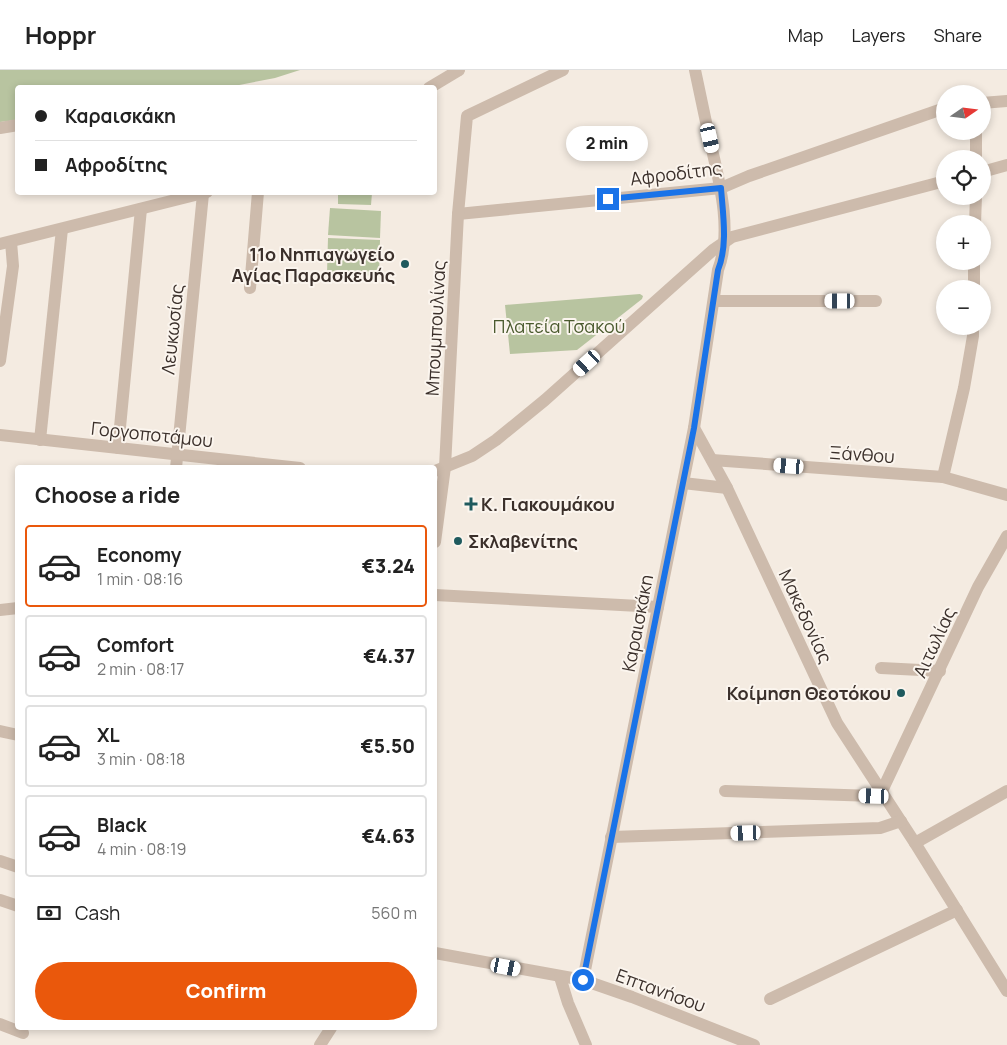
<!DOCTYPE html>
<meta charset="utf-8">
<style>
body{margin:0;font-family:Manrope,sans-serif;background:#f6f6f6;color:#222;height:100vh;display:flex;flex-direction:column;font-size:19px;white-space:nowrap}
*{box-sizing:border-box;margin:0}
p{font-size:16px;color:#767676}
.icon{flex:none;width:28px;height:28px;fill:none;stroke:currentColor;stroke-width:2;stroke-linecap:round;stroke-linejoin:round}
.map{position:relative;flex:1;overflow:hidden}
.details{position:absolute;left:15px;top:395px;width:422px;height:565px;display:flex;flex-direction:column;background:#fff;border-radius:5px;box-shadow:0 2px 8px #0003}
.details>*{flex:none}
.top-card{position:absolute;left:15px;top:15px;width:422px;height:110px;border-radius:5px;box-shadow:0 2px 8px #0003;display:grid;align-content:center;height:110px;padding:0 20px;background:#fff}
.needle{width:32px;rotate:76deg}
.buttons{position:absolute;left:936px;top:15px;display:grid;gap:10px}
.buttons a{display:grid;place-items:center;width:55px;height:55px;border-radius:50%;background:#fff;box-shadow:0 2px 8px #0003;font-size:25px}
.end{position:absolute;width:22px;height:22px;margin:-11px;border:6px solid #1a73e8;background:#fff;box-shadow:0 0 0 2px #fff}
.from{border-radius:50%}
.bubble{position:absolute;height:35px;border-radius:18px;background:#fff;box-shadow:0 2px 8px #0003;font-size:16px;font-weight:800;line-height:35px;text-align:center}
.car{position:absolute;width:15px;height:30px;margin:-15px -8px;border-radius:6px;box-shadow:0 0 4px 1px #0007;background:linear-gradient(#fff 24%,#345 0 40%,#fff 0 76%,#345 0 86%,#fff 0)}
.top-card b{display:flex;align-items:center;gap:18px;height:48px;font-size:19px}
.top-card b+b{border-top:1px solid #e0e0e0}
.top-card i{width:12px;height:12px;background:#222}
ul{padding:0;list-style:none}
li{display:flex;align-items:center;gap:15px;height:82px;margin:0 10px 8px;padding:0 10px;border:2px solid #e0e0e0;border-radius:5px}
li div{flex:1}
li b{display:block;font-size:19px}
li em{font-style:normal;font-weight:800}
li.on{border-color:#ea580c}
li>.icon{width:45px;height:45px;stroke-width:1.5}
h2{padding:0 20px;font-size:22px;line-height:60px}
.pay{display:flex;align-items:center;gap:12px;height:55px;padding:0 20px;font-size:19px}
.pay p{margin-inline-start:auto}
.cta{display:flex;gap:10px;margin-top:auto;padding:10px 20px}
.cta a{flex:1;height:58px;border-radius:30px;background:#ea580c;color:#fff;font-size:20px;font-weight:800;line-height:58px;text-align:center}
header{display:flex;align-items:center;gap:30px;box-sizing:border-box;height:70px;padding:0 25px;background:#fff;border-bottom:1px solid #e0e0e0}
header strong{font-size:24px}
nav{display:flex;gap:28px;margin-inline-start:auto;font-size:18px}
.map>svg:first-child{display:block}
</style>
<header>
<strong>Hoppr</strong>
<nav><a>Map</a><a>Layers</a><a>Share</a></nav>
</header>
<div class="map">
<svg width="1007" height="975" viewBox="0 0 1007 975">
<rect width="100%" height="100%" fill="#f4ebe1"/>
<g fill="#b8c4a0">
<path d="M0,0H300L275,8L229,17L18,18L17,50L0,52Z"/>
<path d="M338,123H372L371,135L338,134Z"/>
<path d="M330,138L381,141L380,168L328,165Z"/>
<path d="M328,168L380,170L379,206L327,204Z"/>
<path d="M640,224L643,226L642,229L577,280L510,284L505,235Z"/>
</g>
<g fill="none" stroke-linecap="round" stroke-linejoin="round">
<g stroke="#cdbbac" stroke-width="12">
<path d="M429,18L459,0"/>
<path d="M982,33L1007,31"/>
<path d="M0,58L18,55"/>
<path d="M976,61V89"/>
<path d="M982,102L1007,95"/>
<path d="M458,144L721,118L749,106L945,38"/>
<path d="M975,154L976,126"/>
<path d="M0,174L207,122"/>
<path d="M250,218L258,122"/>
<path d="M974,219V191"/>
<path d="M714,231H876"/>
<path d="M0,291L13,196L11,172"/>
<path d="M694,358L727,418L837,653L915,773L1007,921"/>
<path d="M0,365L300,398"/>
<path d="M40,370L62,159"/>
<path d="M118,378L141,139"/>
<path d="M712,390L943,407L1007,425"/>
<path d="M176,398L203,124"/>
<path d="M435,401L472,386L496,370L545,330L713,180L732,167L945,111"/>
<path d="M943,407L964,318L973,266V256"/>
<path d="M683,413L727,418"/>
<path d="M435,472L445,397L458,144L467,46L563,0"/>
<path d="M435,525L658,537"/>
<path d="M0,540L18,538"/>
<path d="M881,598L940,601"/>
<path d="M0,661L18,665"/>
<path d="M725,721L874,726L882,721L978,517L1007,466"/>
<path d="M611,767L880,758L901,751"/>
<path d="M915,773L1007,721"/>
<path d="M0,791L18,797"/>
<path d="M0,830L18,836"/>
<path d="M435,883L583,910L632,927L754,975"/>
<path d="M560,907L568,933L586,975"/>
<path d="M583,910L694,358L718,200C733,161 719,110 710,71C705,48 700,24 695,0"/>
<path d="M770,929L957,840"/>
<path d="M0,954L23,963"/>
<path d="M320,975L331,958"/>
</g>
</g>
<g fill="none" stroke-linecap="round" stroke-linejoin="round">
<path stroke="#1a73e8" stroke-width="6" d="M583,910L694,358L718,200C728,175 723,145 721,118L608,129"/>
</g>
<g fill="#1f5a5e" stroke="#fbf5ee" stroke-width="2">
<circle cx="405" cy="194" r="5"/>
<path d="M468.5 426.5h5v5h5v5h-5v5h-5v-5h-5v-5h5z"/>
<circle cx="458" cy="471" r="5"/>
<circle cx="901" cy="623" r="5"/>
</g>
<g text-anchor="middle" dominant-baseline="central" stroke-width="4" stroke-linejoin="round" paint-order="stroke">
<g font-size="18" fill="#3b302b" stroke="#fbf5ee">
<text transform="translate(676 103) rotate(-7)">Αφροδίτης</text>
<text transform="translate(435 258) rotate(-87)">Μπουμπουλίνας</text>
<text transform="translate(172 259) rotate(-84)">Λευκωσίας</text>
<text transform="translate(152 364) rotate(6)">Γοργοποτάμου</text>
<text transform="translate(862 384) rotate(4)">Ξάνθου</text>
<text transform="translate(806 546) rotate(65)">Μακεδονίας</text>
<text transform="translate(637 553) rotate(-79)">Καραισκάκη</text>
<text transform="translate(934 572) rotate(-65)">Αιτωλίας</text>
<text transform="translate(661 920) rotate(20)">Επτανήσου</text>
</g>
<g font-size="18" font-weight="bold" fill="#3b302b" stroke="#fbf5ee" text-anchor="end">
<text x="395" y="184">11ο Νηπιαγωγείο<tspan x="395" dy="21">Αγίας Παρασκευής</tspan></text>
<text x="481" y="434" text-anchor="start">Κ. Γιακουμάκου</text>
<text x="468" y="471" text-anchor="start">Σκλαβενίτης</text>
<text x="891" y="623">Κοίμηση Θεοτόκου</text>
</g>
<g font-size="18" fill="#4a5a2e" stroke="#fbf5ee">
<text x="559" y="256">Πλατεία Τσακού</text>
</g>
</g>
</svg>
<div class="buttons">
<a><svg class="needle" viewBox="-14 -14 28 28"><path d="M0-13l5 13h-10z" fill="#e53935"/><path d="M0 13l5-13h-10z" fill="#767676"/></svg></a>
<a><svg class="icon" aria-label="locate" viewBox="0 0 24 24"><circle cx="12" cy="12" r="6"/><path d="M12 2v4M12 18v4M2 12h4M18 12h4"/></svg></a>
<a>+</a>
<a>−</a>
</div>
<i class="end from" style="left:583px;top:910px"></i>
<i class="end" style="left:608px;top:129px"></i>
<div class="bubble" style="left:566px;top:56px;width:82px">2 min</div>
<i class="car" style="left:710px;top:68px;rotate:167deg"></i>
<i class="car" style="left:840px;top:231px;rotate:270deg"></i>
<i class="car" style="left:587px;top:293px;rotate:228deg"></i>
<i class="car" style="left:789px;top:396px;rotate:274deg"></i>
<i class="car" style="left:874px;top:726px;rotate:272deg"></i>
<i class="car" style="left:746px;top:763px;rotate:268deg"></i>
<i class="car" style="left:506px;top:897px;rotate:101deg"></i>
<div class="top-card">
<b><i class="from"></i>Καραισκάκη</b>
<b><i></i>Αφροδίτης</b>
</div>
<section class="details">
<h2>Choose a ride</h2>
<ul>
<li class="on"><svg class="icon" aria-label="car" viewBox="0 0 24 24"><path d="M5 17H2v-5l4-1 3-4h7l3 4 3 1v5h-3M9 17h6M6 11h13"/><circle cx="7" cy="17" r="2"/><circle cx="17" cy="17" r="2"/></svg><div><b>Economy</b><p>1 min · 08:16</p></div><em>€3.24</em></li>
<li><svg class="icon" aria-label="car" viewBox="0 0 24 24"><path d="M5 17H2v-5l4-1 3-4h7l3 4 3 1v5h-3M9 17h6M6 11h13"/><circle cx="7" cy="17" r="2"/><circle cx="17" cy="17" r="2"/></svg><div><b>Comfort</b><p>2 min · 08:17</p></div><em>€4.37</em></li>
<li><svg class="icon" aria-label="car" viewBox="0 0 24 24"><path d="M5 17H2v-5l4-1 3-4h7l3 4 3 1v5h-3M9 17h6M6 11h13"/><circle cx="7" cy="17" r="2"/><circle cx="17" cy="17" r="2"/></svg><div><b>XL</b><p>3 min · 08:18</p></div><em>€5.50</em></li>
<li><svg class="icon" aria-label="car" viewBox="0 0 24 24"><path d="M5 17H2v-5l4-1 3-4h7l3 4 3 1v5h-3M9 17h6M6 11h13"/><circle cx="7" cy="17" r="2"/><circle cx="17" cy="17" r="2"/></svg><div><b>Black</b><p>4 min · 08:19</p></div><em>€4.63</em></li>
</ul>
<div class="pay"><svg class="icon" aria-label="cash" viewBox="0 0 24 24"><path d="M3 7h18v10H3z"/><circle cx="12" cy="12" r="2"/></svg>Cash<p>560 m</p></div>
<div class="cta"><a>Confirm</a></div>
</section>
</div>
